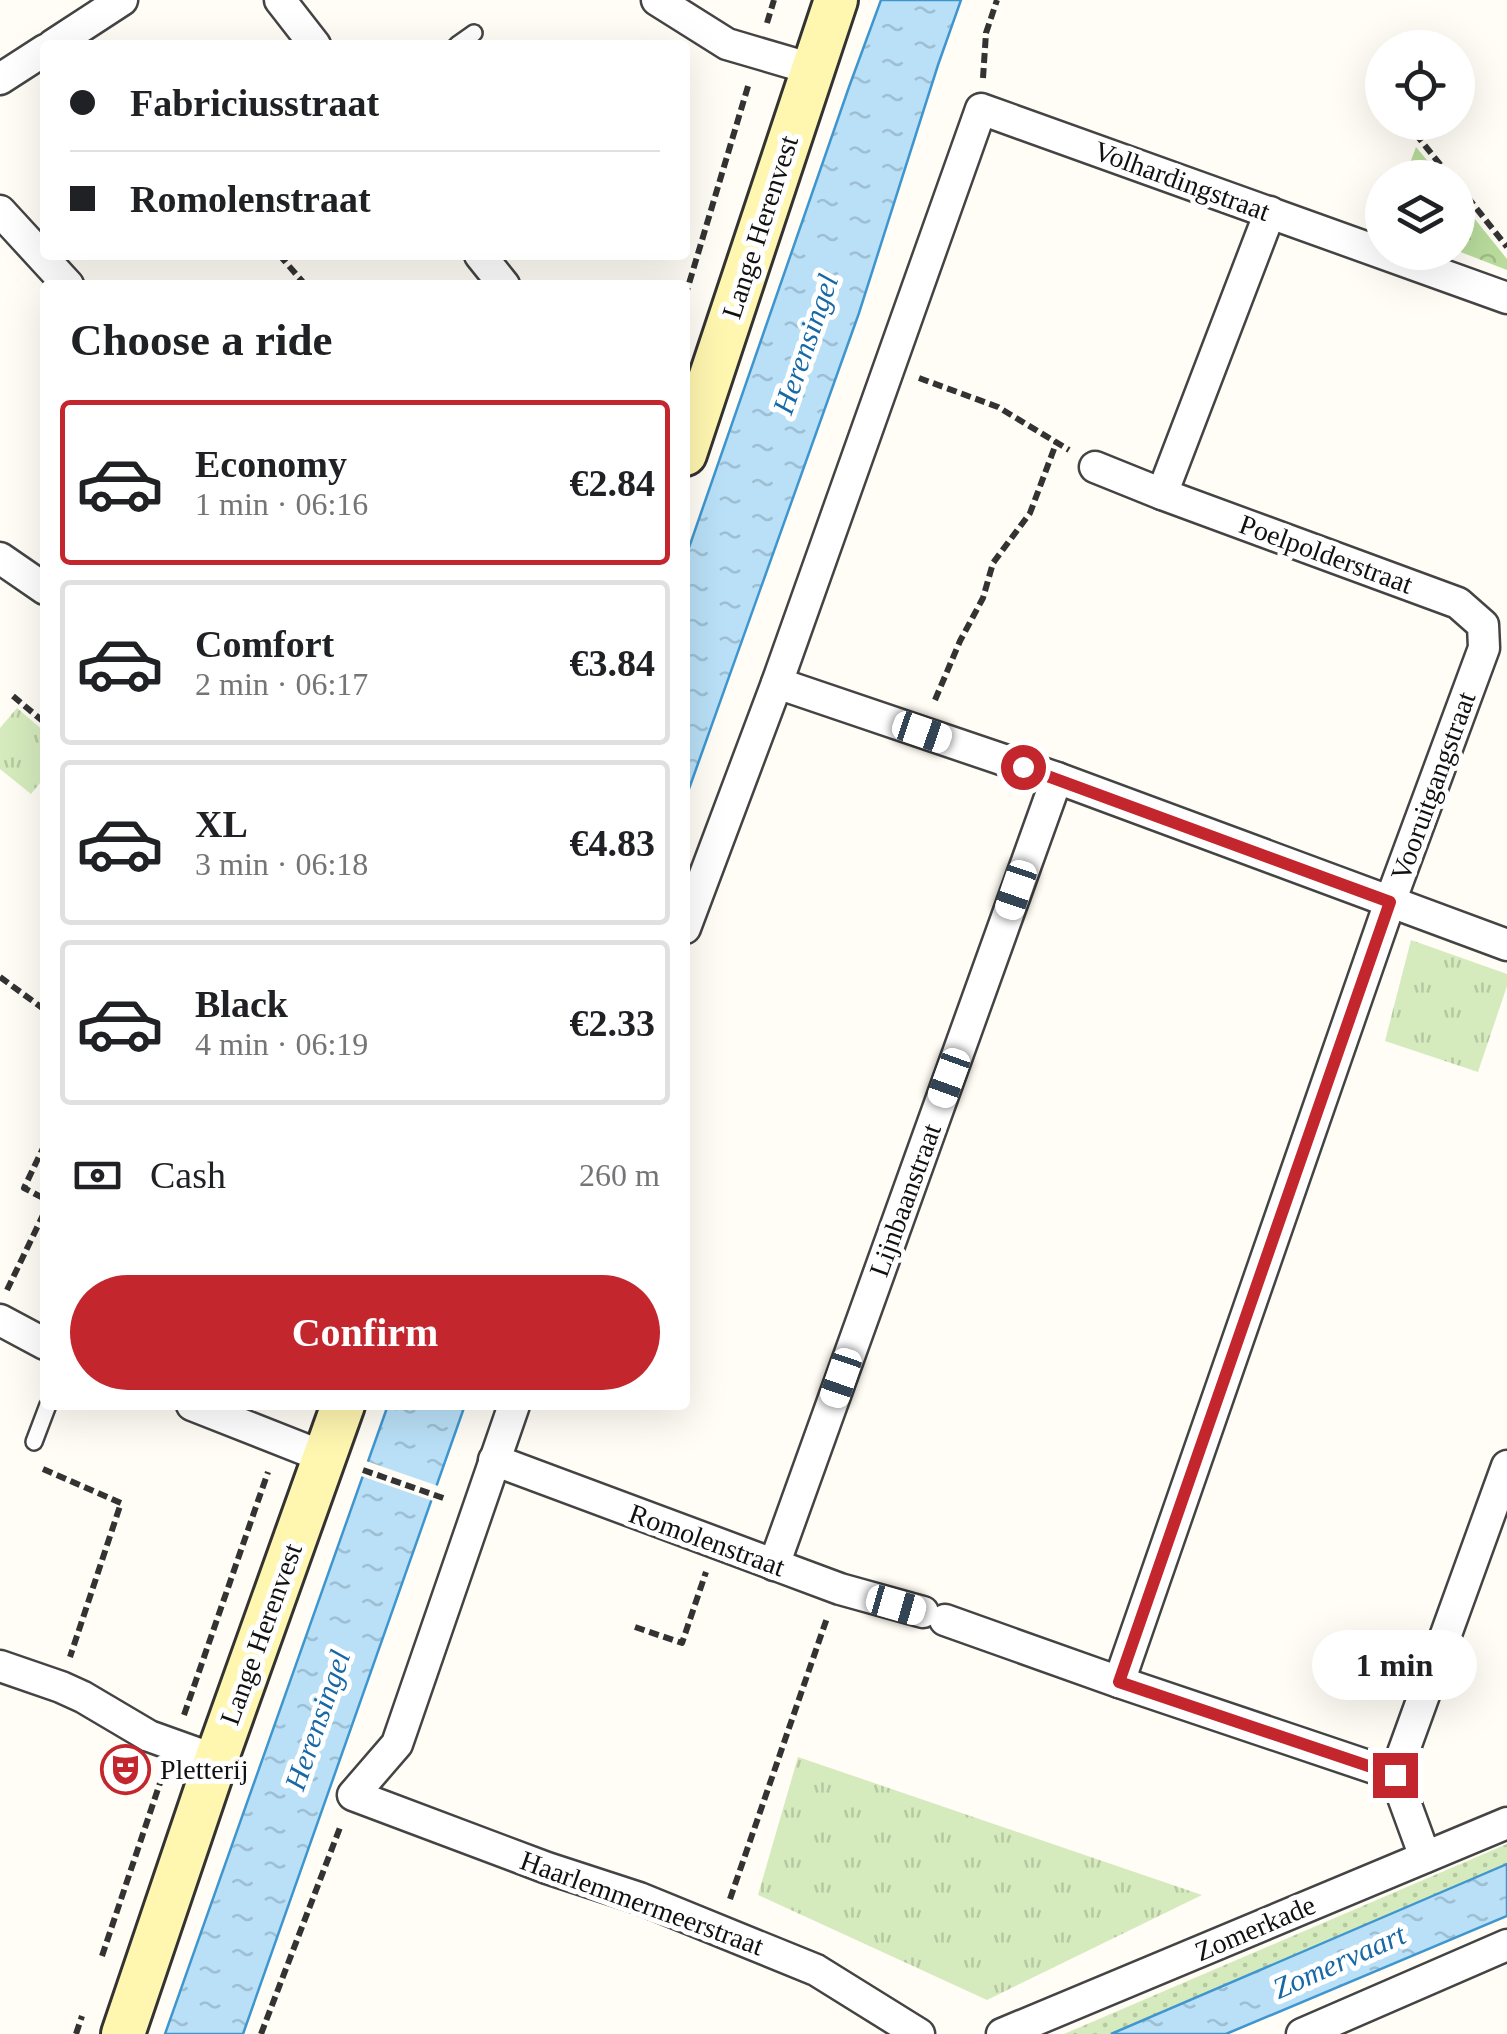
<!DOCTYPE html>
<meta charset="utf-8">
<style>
body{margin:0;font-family:"Times New Roman",serif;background:#f6f6f6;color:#202124;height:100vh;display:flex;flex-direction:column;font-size:38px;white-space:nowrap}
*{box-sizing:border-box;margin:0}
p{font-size:32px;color:#757577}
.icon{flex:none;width:55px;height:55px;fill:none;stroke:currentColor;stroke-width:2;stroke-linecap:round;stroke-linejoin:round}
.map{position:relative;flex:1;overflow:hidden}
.sheet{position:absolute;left:40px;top:280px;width:650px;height:1130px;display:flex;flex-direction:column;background:#fff;border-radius:10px;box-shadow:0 10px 40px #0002}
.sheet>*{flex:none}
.guide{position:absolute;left:40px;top:40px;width:650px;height:220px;border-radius:10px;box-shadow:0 10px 40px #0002;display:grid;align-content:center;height:220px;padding:0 30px;background:#fff}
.controls{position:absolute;left:1365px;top:30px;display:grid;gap:20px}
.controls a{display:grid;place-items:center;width:110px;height:110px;border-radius:50%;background:#fff;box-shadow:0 10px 40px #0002;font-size:50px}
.end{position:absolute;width:45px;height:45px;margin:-22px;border:12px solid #c4262e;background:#fff;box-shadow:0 0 0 5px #fff}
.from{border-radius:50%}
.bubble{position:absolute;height:70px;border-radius:35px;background:#fff;box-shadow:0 10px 40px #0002;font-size:32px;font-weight:700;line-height:70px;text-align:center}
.car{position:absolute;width:30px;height:60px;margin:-30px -15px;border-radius:12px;box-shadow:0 0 8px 2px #0007;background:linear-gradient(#fff 24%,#345 0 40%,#fff 0 76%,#345 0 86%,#fff 0)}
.guide b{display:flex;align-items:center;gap:35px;height:95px;font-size:38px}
.guide b+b{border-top:2px solid #e0e0e0}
.guide i{width:25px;height:25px;background:#202124}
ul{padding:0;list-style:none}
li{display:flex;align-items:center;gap:30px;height:165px;margin:0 20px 15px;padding:0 10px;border:5px solid #e0e0e0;border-radius:10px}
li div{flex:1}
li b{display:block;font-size:38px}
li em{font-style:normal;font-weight:700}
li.current{border-color:#c4262e}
li>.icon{width:90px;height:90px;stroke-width:1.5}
h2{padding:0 30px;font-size:45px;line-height:120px}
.pay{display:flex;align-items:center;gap:25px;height:110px;padding:0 30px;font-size:38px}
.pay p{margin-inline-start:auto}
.button{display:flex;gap:20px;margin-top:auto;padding:20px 30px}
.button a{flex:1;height:115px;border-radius:60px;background:#c4262e;color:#fff;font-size:40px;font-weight:700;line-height:115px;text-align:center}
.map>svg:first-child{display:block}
</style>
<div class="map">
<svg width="1507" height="2034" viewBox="0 0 1507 2034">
<defs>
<pattern id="grass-dots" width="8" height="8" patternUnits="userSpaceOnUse" patternTransform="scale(2.5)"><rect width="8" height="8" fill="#d5ebbd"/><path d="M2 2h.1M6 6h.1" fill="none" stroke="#b6c8a1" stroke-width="1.8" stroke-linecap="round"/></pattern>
<pattern id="forest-crowns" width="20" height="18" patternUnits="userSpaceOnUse" patternTransform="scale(2.5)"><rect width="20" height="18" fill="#b9dc9c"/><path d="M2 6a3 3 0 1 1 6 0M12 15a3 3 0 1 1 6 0" fill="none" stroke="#9ebc85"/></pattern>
<pattern id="park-tufts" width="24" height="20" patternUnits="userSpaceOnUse" patternTransform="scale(2.5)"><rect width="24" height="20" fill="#d5ebbd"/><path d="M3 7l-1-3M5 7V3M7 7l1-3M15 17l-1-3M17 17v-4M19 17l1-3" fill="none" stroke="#b6c8a1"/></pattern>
<pattern id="water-ripples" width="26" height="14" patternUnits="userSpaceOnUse" patternTransform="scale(2.5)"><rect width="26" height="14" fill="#b9e0f7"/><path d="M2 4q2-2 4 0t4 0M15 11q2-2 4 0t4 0" fill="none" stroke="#9ebfd3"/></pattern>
</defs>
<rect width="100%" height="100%" fill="#fffdf5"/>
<path fill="url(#grass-dots)" d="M1507,1844V1864L1111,2034H1064Z"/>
<g fill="url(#forest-crowns)">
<path d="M1416,147L1441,177H1405Z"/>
<path d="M1458,198L1507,259V270L1458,251Z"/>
</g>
<g fill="url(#park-tufts)">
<path d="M17,708L45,732V777L31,794L0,769V728Z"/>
<path d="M1411,940L1507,974V986L1478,1072L1385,1041Z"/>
<path d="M798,1757L1202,1895L987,2000L758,1895Z"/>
</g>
<g fill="url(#water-ripples)" stroke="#3f96cf" stroke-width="2.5">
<path d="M881,0H961L938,65L859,313L685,800V559L849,87Z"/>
<path d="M388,1405H465L243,2034H165Z"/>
<path d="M1507,1864V1916L1226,2034H1111Z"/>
</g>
<path fill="#fffdf5" d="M363,1460L441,1487L436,1502L358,1475Z"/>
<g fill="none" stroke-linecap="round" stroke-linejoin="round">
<defs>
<g id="lane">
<path d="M457,45L474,33"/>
<path d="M34,1442L48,1405"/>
</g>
<g id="street">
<path d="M280,0L315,45"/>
<path d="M657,0L727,44L812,69"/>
<path d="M53,45L122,0"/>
<path d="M0,79L45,50"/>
<path d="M0,211L68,285"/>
<path d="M480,255L504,285"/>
<path d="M1095,467L1162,494"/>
<path d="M0,558L45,589"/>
<path d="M777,683L1057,778L1507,945"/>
<path d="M685,928L777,683L981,109L1507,298"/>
<path d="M0,1320L45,1344"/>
<path d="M192,1405L324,1457"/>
<path d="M514,1405L397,1744L353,1795L547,1868L639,1898L816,1970L919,2034"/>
<path d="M494,1460L840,1589L923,1612"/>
<path d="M774,1565L1057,778"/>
<path d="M945,1620L1119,1682L1395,1775"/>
<path d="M0,1666L61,1687L83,1697L149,1736L216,1760"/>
<path d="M1119,1682L1390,902L1484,648L1483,625L1458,603L1162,494L1270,212"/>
<path d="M1395,1775L1507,1466"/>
<path d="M1395,1775L1425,1857"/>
<path d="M1002,2034L1507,1823"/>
<path d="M1302,2034L1507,1945"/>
</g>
<g id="secondary">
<path d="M685,454L836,0"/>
<path d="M123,2034L216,1760L343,1405"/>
</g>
</defs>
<use href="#lane" stroke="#444" stroke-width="20"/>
<use href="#street" stroke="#444" stroke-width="35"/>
<use href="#secondary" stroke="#333" stroke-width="48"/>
<g stroke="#333" stroke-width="6" stroke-dasharray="10 5" stroke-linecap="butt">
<path d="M767,23L774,0"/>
<path d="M983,78L986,33L997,0"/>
<path d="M1406,122L1451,178"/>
<path d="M1458,185L1507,247"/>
<path d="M285,255L282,258L302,281L297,285"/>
<path d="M685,297L749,83"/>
<path d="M919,378L998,407L1069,450"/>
<path d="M13,696L45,723"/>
<path d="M935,700L960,641L983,598L993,563L1030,513L1057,441"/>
<path d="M0,977L45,1010"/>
<path d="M45,1144L24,1188L45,1199"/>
<path d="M7,1290L45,1211"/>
<path d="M43,1469L121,1503L70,1657"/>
<path d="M363,1470L446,1499"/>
<path d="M635,1627L682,1643L706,1572"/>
<path d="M184,1715L268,1472"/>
<path d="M730,1899L827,1618"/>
<path d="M102,1956L163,1774"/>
<path d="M76,2034L82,2016"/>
<path d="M261,2034L341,1825"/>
</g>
<use href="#lane" stroke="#fff" stroke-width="15"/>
<use href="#street" stroke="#fff" stroke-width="30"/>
<use href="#secondary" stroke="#fff6b0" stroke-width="42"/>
</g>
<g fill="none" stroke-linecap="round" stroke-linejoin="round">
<path stroke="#c4262e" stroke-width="12" d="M1023,767L1390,902L1119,1682L1395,1775"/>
</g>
<defs>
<symbol id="theatre-ring" viewBox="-11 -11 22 22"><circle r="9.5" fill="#fff" stroke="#c4262e" stroke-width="1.5"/><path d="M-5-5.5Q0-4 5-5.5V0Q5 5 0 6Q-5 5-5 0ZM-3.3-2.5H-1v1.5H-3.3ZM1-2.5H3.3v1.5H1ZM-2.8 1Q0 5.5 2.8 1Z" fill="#c4262e"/></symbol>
</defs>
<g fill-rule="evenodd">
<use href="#theatre-ring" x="98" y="1742" width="55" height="55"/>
</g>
<g text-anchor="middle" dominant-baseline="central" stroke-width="10" stroke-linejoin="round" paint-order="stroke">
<g font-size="28" fill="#111" stroke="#fff">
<text transform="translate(1182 181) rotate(20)">Volhardingstraat</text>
<text transform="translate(760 227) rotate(-72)">Lange Herenvest</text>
<text transform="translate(1326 554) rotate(20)">Poelpolderstraat</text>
<text transform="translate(1433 786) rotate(-70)">Vooruitgangstraat</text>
<text transform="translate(905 1200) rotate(-70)">Lijnbaanstraat</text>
<text transform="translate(707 1540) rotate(20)">Romolenstraat</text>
<text transform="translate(261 1634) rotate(-70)">Lange Herenvest</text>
<text transform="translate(642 1903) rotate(20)">Haarlemmermeerstraat</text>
<text transform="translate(1255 1928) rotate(-23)">Zomerkade</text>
</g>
<g font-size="28" fill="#111" stroke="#fff" text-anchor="start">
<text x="160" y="1769">Pletterij</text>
</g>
<g font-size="30" font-style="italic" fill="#1768a6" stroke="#fff">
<text transform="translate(805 344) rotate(-71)">Herensingel</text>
<text transform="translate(317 1720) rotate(-71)">Herensingel</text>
<text transform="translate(1339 1961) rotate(-24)">Zomervaart</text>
</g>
</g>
</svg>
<div class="controls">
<a><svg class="icon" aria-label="locate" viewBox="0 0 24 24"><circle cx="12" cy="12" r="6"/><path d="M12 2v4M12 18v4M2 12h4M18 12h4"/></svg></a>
<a><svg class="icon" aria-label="layers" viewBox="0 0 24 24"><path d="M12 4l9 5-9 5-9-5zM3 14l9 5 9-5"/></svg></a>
</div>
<i class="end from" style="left:1023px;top:767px"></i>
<i class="end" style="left:1395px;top:1775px"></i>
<div class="bubble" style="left:1312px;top:1630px;width:165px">1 min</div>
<i class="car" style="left:922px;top:732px;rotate:109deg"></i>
<i class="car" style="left:1016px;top:890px;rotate:199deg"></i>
<i class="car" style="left:949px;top:1078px;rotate:200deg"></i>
<i class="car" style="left:841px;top:1378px;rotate:199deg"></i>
<i class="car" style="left:896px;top:1605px;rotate:106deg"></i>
<div class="guide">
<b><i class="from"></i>Fabriciusstraat</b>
<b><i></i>Romolenstraat</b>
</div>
<section class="sheet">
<h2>Choose a ride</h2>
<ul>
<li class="current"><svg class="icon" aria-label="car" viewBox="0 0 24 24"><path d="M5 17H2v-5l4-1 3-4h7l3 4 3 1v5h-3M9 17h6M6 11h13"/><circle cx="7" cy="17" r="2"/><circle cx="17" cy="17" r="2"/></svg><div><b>Economy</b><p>1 min · 06:16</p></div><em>€2.84</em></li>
<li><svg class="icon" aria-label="car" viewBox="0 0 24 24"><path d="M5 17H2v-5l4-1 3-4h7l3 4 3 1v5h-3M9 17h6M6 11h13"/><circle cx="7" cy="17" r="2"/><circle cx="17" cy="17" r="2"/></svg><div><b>Comfort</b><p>2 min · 06:17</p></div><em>€3.84</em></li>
<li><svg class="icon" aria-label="car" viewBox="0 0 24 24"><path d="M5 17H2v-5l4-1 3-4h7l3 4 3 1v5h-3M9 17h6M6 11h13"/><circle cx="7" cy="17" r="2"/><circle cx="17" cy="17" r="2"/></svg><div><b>XL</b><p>3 min · 06:18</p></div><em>€4.83</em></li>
<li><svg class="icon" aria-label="car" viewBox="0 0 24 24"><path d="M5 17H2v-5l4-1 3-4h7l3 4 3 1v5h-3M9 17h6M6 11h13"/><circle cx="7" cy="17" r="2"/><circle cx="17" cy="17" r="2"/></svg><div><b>Black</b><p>4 min · 06:19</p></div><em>€2.33</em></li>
</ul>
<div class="pay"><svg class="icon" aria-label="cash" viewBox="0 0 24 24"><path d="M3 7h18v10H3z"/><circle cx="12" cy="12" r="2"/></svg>Cash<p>260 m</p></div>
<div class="button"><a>Confirm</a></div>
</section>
</div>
